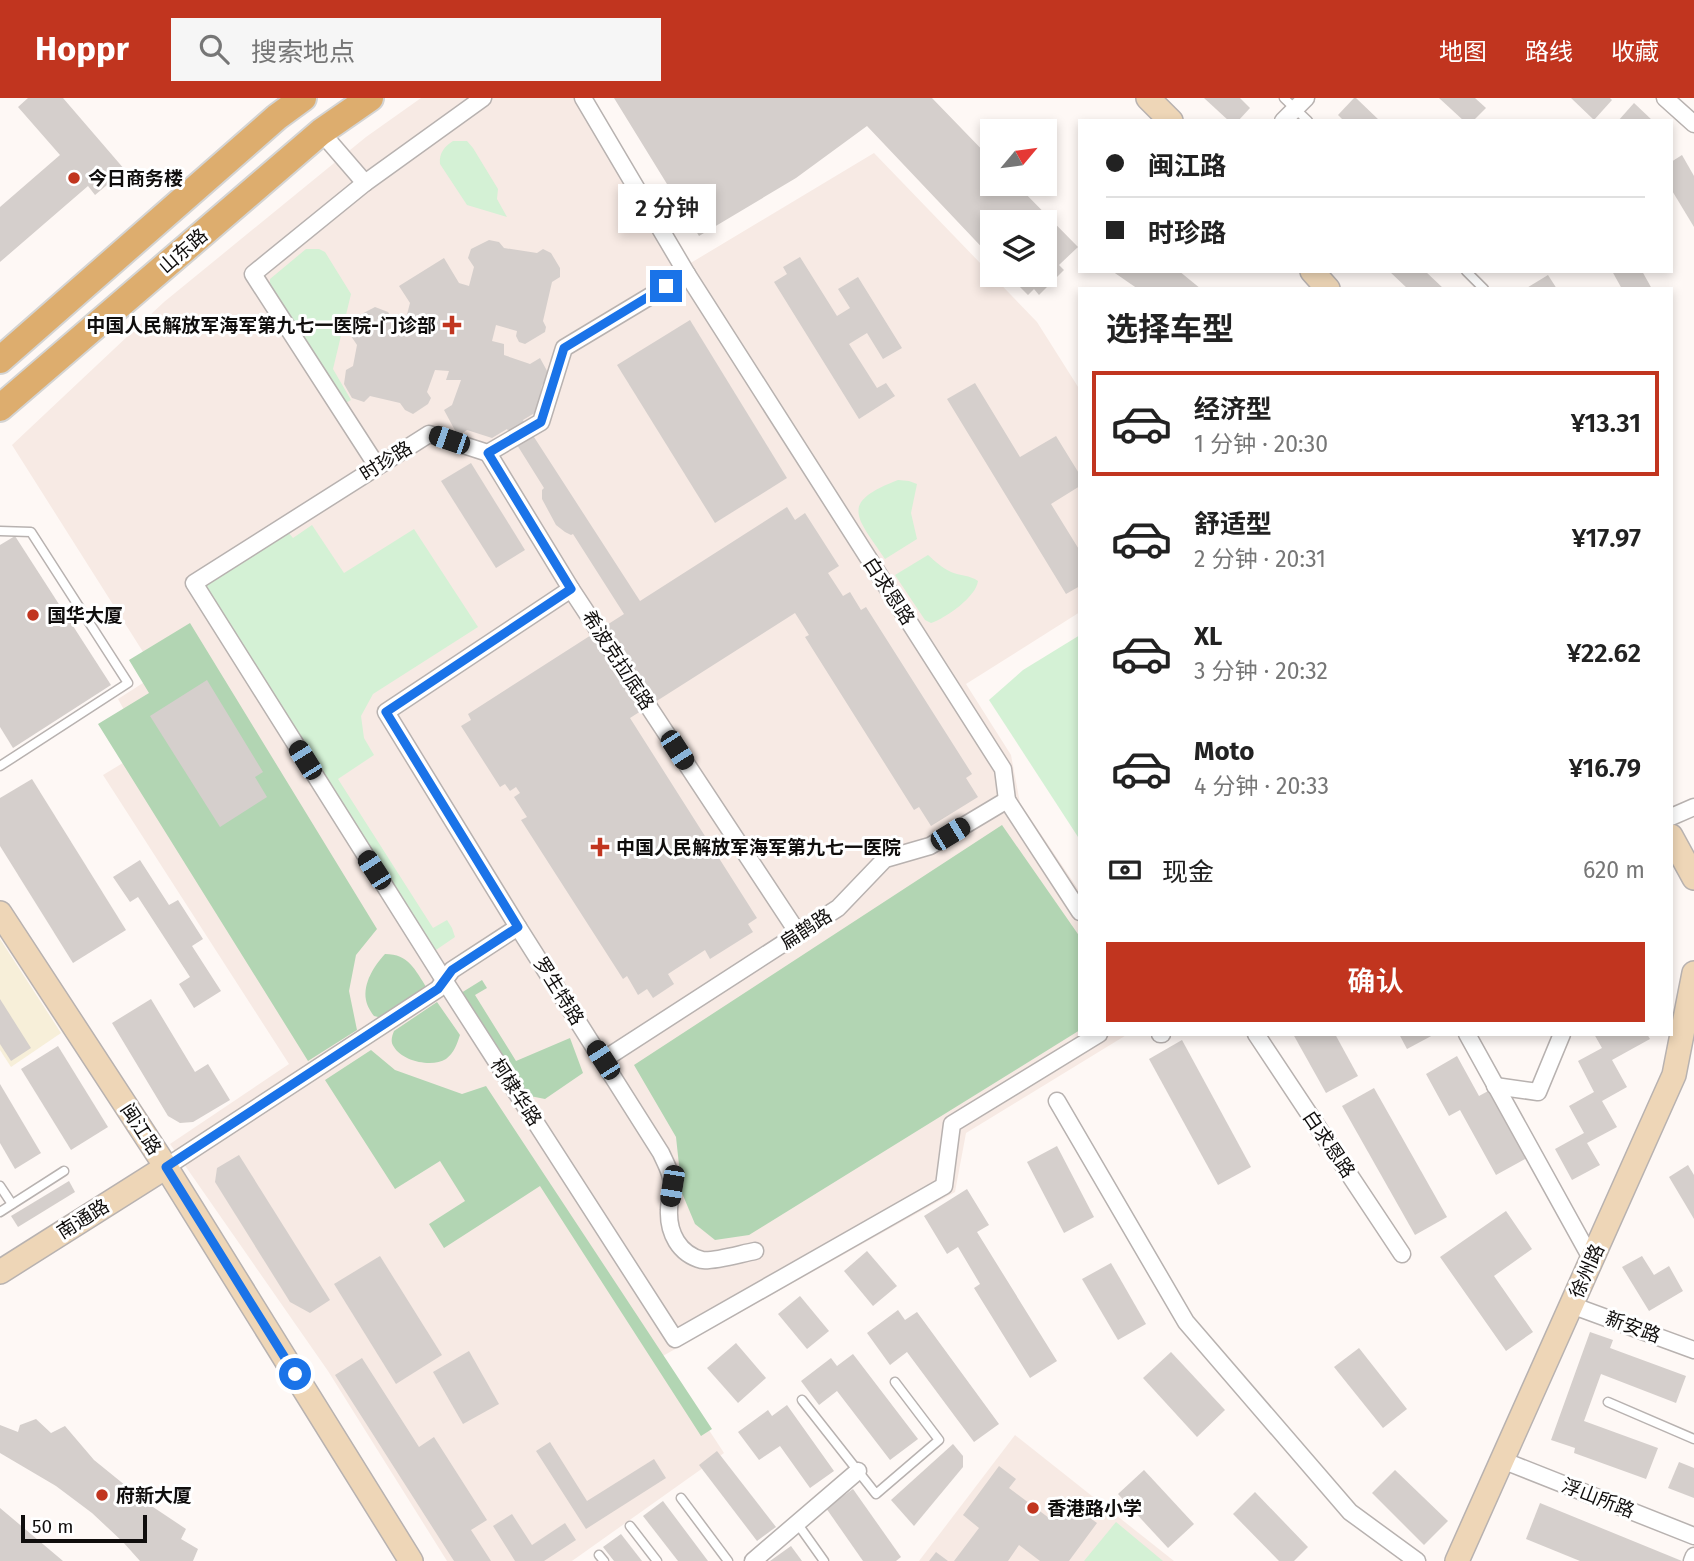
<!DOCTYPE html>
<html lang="zh">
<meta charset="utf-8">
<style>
body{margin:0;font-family:"Fira Sans","Noto Sans SC",sans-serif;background:#f6f6f6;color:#222;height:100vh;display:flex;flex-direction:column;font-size:26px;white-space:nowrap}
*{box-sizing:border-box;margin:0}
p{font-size:23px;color:#767676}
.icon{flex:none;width:38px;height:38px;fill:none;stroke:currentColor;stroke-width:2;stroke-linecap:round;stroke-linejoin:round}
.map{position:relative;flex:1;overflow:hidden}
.side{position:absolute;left:1078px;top:189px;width:595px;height:749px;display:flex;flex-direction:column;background:#fff;border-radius:0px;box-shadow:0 4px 10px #0003}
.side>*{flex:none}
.top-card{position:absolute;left:1078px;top:21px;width:595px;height:154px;border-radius:0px;box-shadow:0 4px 10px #0003;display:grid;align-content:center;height:154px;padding:0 28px;background:#fff}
.needle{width:46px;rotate:61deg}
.buttons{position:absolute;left:980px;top:21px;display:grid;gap:14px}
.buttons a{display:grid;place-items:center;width:77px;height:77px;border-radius:0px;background:#fff;box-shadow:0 4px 10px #0003;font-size:35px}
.scale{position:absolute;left:21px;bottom:18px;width:126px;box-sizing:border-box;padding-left:7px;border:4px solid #100e0d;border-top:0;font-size:19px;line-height:24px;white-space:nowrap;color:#100e0d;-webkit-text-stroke:5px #fff;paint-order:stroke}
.end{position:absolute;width:32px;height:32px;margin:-16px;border:9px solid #1a73e8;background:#fff;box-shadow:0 0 0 4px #fff}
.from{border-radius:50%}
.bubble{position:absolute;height:49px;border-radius:0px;background:#fff;box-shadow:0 4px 10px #0003;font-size:23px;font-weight:600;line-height:49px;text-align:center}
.car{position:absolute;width:21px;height:42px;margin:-21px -10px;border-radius:9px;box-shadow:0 0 5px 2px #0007;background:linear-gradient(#222 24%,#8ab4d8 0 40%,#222 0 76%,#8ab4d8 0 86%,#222 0)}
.top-card b{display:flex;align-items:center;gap:24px;height:66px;font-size:26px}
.top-card b+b{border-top:2px solid #e0e0e0}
.top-card i{width:18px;height:18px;background:#222}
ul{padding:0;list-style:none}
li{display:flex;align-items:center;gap:21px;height:105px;margin:0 14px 10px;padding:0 14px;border:4px solid transparent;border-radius:0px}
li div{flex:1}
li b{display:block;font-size:26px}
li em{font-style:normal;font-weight:600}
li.active{border-color:#c1351f}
li>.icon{width:63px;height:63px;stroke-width:1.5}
h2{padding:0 28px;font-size:32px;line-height:84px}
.pay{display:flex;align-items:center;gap:18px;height:77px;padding:0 28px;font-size:26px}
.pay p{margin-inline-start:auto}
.cta{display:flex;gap:14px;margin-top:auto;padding:14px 28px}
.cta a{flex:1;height:80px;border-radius:0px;background:#c1351f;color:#fff;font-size:28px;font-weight:600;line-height:80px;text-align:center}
header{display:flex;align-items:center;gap:42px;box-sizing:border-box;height:98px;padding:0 35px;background:#c1351f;color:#fff}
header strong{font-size:33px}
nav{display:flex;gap:38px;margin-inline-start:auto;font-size:24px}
.search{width:490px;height:63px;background:#f6f6f6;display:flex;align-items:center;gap:18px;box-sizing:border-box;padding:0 24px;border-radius:0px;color:#767676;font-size:26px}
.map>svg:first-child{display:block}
</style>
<header>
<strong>Hoppr</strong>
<div class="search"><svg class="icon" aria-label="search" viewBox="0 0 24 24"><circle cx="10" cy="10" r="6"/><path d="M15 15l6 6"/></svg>搜索地点</div>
<nav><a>地图</a><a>路线</a><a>收藏</a></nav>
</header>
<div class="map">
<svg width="1694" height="1463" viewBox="0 0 1694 1463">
<rect width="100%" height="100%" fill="#fef8f5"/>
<path fill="#f7efd9" d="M0,841L61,935L11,969L0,952Z"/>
<g fill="#f7eae4">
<path d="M421,0H591L689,166L874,55L1037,224L1080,292V514L966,586L1011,657L1020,705L1080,794V936H1128L966,1035L955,1094L661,1259L724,1355L572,1463H447L328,1273L170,1046L289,966L103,677L146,651L118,601L157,576L12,347L164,204L366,39Z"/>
<path d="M1015,1337L1174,1463H919Z"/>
</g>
<g fill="#d4f1d5">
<path d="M453,43H467L473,50L498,91L497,101L507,119L467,107L440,66C439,55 444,49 453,43Z"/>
<path d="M306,151H319L325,154L351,196L333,271L351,302L342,307L270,188V181Z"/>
<path d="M898,382L909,383L917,386L911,415L917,441L885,461C857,419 838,405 898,382Z"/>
<path d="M312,427L344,475L414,431L478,529L373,596L361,618L364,640L374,657L338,681L433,830L447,822L452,830L455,839L433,854L203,489L288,434L293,440Z"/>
<path d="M928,457C935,463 942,470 951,474C960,478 970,477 978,483C976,499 946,520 931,525L925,522L895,477Z"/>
<path d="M1080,537V742L989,602L1023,572Z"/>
<path d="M1116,1424L1163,1463H1084Z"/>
</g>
<g fill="#b2d5b3">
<path d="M190,525L377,831L356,857L349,893L357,932L308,963L98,626L149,595L129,562Z"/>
<path d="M1002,727L1080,839V932L749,1137L715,1142L695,1126L682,1095L676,1039L634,967Z"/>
<path d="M385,856C409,856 415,872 427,890L382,920L374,918C371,914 367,908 366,902C363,885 374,868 385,856Z"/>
<path d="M482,882L487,890L475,897L516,963L570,940L583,975L545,1001L525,997L461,895Z"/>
<path d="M437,904L460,937C457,946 454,955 446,961C432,970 402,963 394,949C390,944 392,938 394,933Z"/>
<path d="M371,952L395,972L462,996L486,988L712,1331L701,1338L540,1088L444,1150L429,1126L465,1103L440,1063L395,1091L325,982Z"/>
</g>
<g fill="#d5cfcc">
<path d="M28,0H63L125,72L95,97L88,88L0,164V109L60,57L18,9Z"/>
<path d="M614,0H932L992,62V86H1016L1078,149L1059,167L1064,172L1039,197L1034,191L1028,197L1008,177H1045V124H992V160L867,28L796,80L699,138Z"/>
<path d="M1204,0H1240L1250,10L1238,23H1229Z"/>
<path d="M1354,0H1356L1380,23H1344L1338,17Z"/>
<path d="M1439,0H1475L1486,10L1473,23H1464Z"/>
<path d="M1571,0H1610L1612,2L1594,22Z"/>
<path d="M1634,5L1653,23H1618Z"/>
<path d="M1682,57L1694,78V129L1671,91V64Z"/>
<path d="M489,142L499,144L504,150L537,155L543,151L551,155L560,170V179L552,184L543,223L546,229L545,234L525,246L519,244L516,238L517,233L496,227L492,243L504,246V257L530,266L540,260L552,282L542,287L538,313L523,322L640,503L787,409L795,422L805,415L839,468L828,475L843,498L850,494L861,512L866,509L972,676L966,680L978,699L931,728L919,709L914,712L805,539L809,537L795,515L630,620L757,820L748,826L753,834L710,861L705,852L668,876L674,886L653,900L647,891L638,897L627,878L623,881L521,722L527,719L514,699L520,695L516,689L510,693L505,686L500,689L461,628L471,622L468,616L624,516L573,436L571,437L565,434L556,427L542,401V392L544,390L507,331L492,340L467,332L458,338L444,312L452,307L461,282H446L449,273L435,272L427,294L431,300L428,306L413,316L405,312L400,305L370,298L364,304L352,300L344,286L346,272L353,268L357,247L351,238L356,219L375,209L388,214L392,221L405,224L410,205L399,188L444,160L459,185L469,188L474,169L468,160L471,151Z"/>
<path d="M800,159L837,218L850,210L838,191L858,179L902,250L883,261L867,235L849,246L877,290L886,285L895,298L859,321L774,184L787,176L783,169Z"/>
<path d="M1112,173H1179L1201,191H1138Z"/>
<path d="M1389,173H1425L1444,191H1408Z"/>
<path d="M1612,173H1642L1652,191H1622Z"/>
<path d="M1548,177L1557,191H1525Z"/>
<path d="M690,222L787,380L715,425L617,267Z"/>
<path d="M975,285L1020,359L1056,338L1080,377V388L1051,406L1080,453V488L1066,496L947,301Z"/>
<path d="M471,365L525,452L496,470L441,383Z"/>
<path d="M15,438L111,587L13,650L0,629V447Z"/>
<path d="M207,582L263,674L255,679L267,699L220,729L150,618Z"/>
<path d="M32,681L126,832L73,865L0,748V700Z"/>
<path d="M140,762L169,807L178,802L203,841L192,848L221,893L194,910L179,886L190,879L138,799L130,804L113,779Z"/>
<path d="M0,901L31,950L11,963L0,946Z"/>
<path d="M151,901L195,974L208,966L230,1002L193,1024L180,1025L168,1018L112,925Z"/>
<path d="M1293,936H1335L1358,978L1326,995Z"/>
<path d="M1399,936H1435L1407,951Z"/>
<path d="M1594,936H1647L1650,941L1612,962L1627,989L1602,1003L1617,1029L1587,1045L1600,1067L1572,1082L1555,1051L1584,1035L1569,1008L1594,994L1578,963L1602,950Z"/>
<path d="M1182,942L1251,1069L1218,1087L1149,961Z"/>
<path d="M58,948L108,1029L71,1052L21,971Z"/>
<path d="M1457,958L1479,998L1490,992L1527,1060L1496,1077L1460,1012L1449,1018L1426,976Z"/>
<path d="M0,986L41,1055L15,1071L0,1045Z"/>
<path d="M1374,990L1447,1119L1415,1137L1342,1008Z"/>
<path d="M1057,1048L1094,1119L1064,1135L1027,1064Z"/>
<path d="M239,1057L330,1202L310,1215L290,1204L215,1084L217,1070Z"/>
<path d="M1688,1067L1694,1077V1121L1669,1079Z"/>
<path d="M69,1083L75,1094L18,1129L11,1118Z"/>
<path d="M967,1091L989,1127L977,1134L1057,1263L1030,1280L974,1190L980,1186L958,1149L947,1156L924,1118Z"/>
<path d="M1506,1113L1532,1151L1494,1178L1533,1234L1506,1253L1440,1159Z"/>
<path d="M867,1153L897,1188L873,1208L844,1173Z"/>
<path d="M380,1158L442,1257L396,1286L334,1186Z"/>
<path d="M1642,1158L1654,1177L1669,1168L1683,1193L1649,1213L1622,1169Z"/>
<path d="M1111,1165L1146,1226L1118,1242L1082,1181Z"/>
<path d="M800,1198L829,1233L807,1251L778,1216Z"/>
<path d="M898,1212L905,1222L917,1214L999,1326L974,1344L907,1254L890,1267L867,1235Z"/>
<path d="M1590,1234L1613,1242L1610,1250L1686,1278L1676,1305L1601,1276L1584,1323L1658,1350L1646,1381L1574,1355L1575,1350L1551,1342Z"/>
<path d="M736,1245L766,1280L738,1305L707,1270Z"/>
<path d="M1359,1250L1407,1311L1383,1330L1334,1269Z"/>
<path d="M469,1253L499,1306L463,1326L433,1274Z"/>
<path d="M1171,1254L1225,1312L1197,1339L1143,1280Z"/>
<path d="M853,1256L918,1341L890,1362L837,1293L819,1307L801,1283L831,1260L837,1268Z"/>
<path d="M362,1260L419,1349L434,1339L487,1422L471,1432L491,1463H454L335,1277Z"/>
<path d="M787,1307L834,1373L810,1390L780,1348L759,1362L738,1334L768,1312L772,1318Z"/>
<path d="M36,1321L51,1335L65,1328L94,1362L147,1405L186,1431L181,1441L198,1451L193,1463H140L123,1444L92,1415L56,1388L0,1355V1327L18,1334L20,1327Z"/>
<path d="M550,1344L587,1403L654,1361L666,1380L586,1431L536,1353Z"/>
<path d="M953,1346L963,1358V1369L914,1428L891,1402Z"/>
<path d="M717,1353L776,1429L757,1443L699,1367Z"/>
<path d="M1679,1364L1694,1370V1400L1668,1390Z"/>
<path d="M999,1368L1016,1381L1009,1390L1049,1420L1064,1401L1097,1425L1069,1463H1040L1019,1447L1008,1463H954L979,1430L963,1417Z"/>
<path d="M1144,1372L1194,1426L1168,1450L1118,1396Z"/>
<path d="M1395,1372L1448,1423L1424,1447L1372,1395Z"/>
<path d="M853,1391L901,1459L896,1463H863L826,1410Z"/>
<path d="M1255,1394L1308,1449L1294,1463H1279L1233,1416Z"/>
<path d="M663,1403L708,1463H678L643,1418Z"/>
<path d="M1540,1405L1682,1463H1580L1526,1441Z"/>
<path d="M0,1410L63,1463H0Z"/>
<path d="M512,1416L532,1447L565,1425L576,1442L544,1463H515L493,1428Z"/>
<path d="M621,1436L642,1463H614L603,1449Z"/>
<path d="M791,1448L802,1463H770Z"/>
<path d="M936,1454L948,1463H929Z"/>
</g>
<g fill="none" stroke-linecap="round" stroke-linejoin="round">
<defs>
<g id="lane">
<path d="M1284,0L1308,23"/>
<path d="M1466,173L1484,191"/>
<path d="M0,433L31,434L128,585L0,668"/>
<path d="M0,1088L12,1106"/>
<path d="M0,1114L64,1073"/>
<path d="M802,1302L876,1396L939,1342L895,1284"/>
<path d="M1608,1304L1694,1341"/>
<path d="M681,1400L728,1463"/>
<path d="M797,1425L824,1463"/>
<path d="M630,1428L657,1463"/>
<path d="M599,1457L604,1463"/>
</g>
<g id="street">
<path d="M583,0L687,176L1003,671L1007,702L1080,814"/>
<path d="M1665,0L1694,26"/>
<path d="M1283,23L1306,0"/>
<path d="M321,34L365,85"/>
<path d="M687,176L564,250L541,324L488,355L429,336L194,485L444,882L675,1241L944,1088L952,1026L1099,936"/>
<path d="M488,355L571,491L798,835"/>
<path d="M377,368L253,176L365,85L483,0"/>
<path d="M571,491L386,614L518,829L661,1055C666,1066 673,1078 672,1091C671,1098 669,1105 669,1112C668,1135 679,1156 702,1162C713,1164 743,1155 755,1153"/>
<path d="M1671,719L1694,709"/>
<path d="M1160,936H1162"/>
<path d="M1256,936L1402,1156"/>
<path d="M1467,936L1592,1162"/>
<path d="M603,962L838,810L885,761L930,748L1007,702"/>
<path d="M1495,988L1538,994L1562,936"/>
<path d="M1057,1003L1186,1224L1350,1414L1417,1463"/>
<path d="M166,1069L438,891L452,872L518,829"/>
<path d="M1571,1207L1694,1252"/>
<path d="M1502,1362L1694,1438"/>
<path d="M753,1463L858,1373"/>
<path d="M1692,1463L1694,1458"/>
</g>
<g id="secondary">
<path d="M1148,0L1171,23"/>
<path d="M1312,173L1328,191"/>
<path d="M1671,738L1694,780"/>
<path d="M0,815L166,1069L411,1463"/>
<path d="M0,1174L166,1069"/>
<path d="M1457,1463L1674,977L1694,875"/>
</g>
<g id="primary">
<path d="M0,262L277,19L303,0"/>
<path d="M0,310L321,34L370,0"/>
</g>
</defs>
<use href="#lane" stroke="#b8b2b0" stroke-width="11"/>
<use href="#street" stroke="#b8b2b0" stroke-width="19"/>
<use href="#secondary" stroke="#b8b2b0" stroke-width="26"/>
<use href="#primary" stroke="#d4d4d3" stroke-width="30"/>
<use href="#lane" stroke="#fff" stroke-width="8"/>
<use href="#street" stroke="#fff" stroke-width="16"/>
<use href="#secondary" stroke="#eed6b7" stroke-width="23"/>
<use href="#primary" stroke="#ddad6e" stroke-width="26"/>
</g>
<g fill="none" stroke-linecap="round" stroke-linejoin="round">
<path stroke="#1a73e8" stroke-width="9" d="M295,1276L166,1069L438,891L452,872L518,829L386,614L571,491L488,355L541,324L564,250L666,188"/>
</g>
<g fill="#c1351f" stroke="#fff" stroke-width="2.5">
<circle cx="74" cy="80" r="7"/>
<path d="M448.5 216.5h7v7h7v7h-7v7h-7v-7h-7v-7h7z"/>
<circle cx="33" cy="517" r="7"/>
<path d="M596.5 738.5h7v7h7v7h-7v7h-7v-7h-7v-7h7z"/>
<circle cx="102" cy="1397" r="7"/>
<circle cx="1033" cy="1410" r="7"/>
</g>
<g text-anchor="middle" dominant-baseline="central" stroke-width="6" stroke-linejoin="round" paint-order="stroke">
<g font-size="19" font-weight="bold" fill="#100e0d" stroke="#fff" text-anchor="start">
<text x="88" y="80">今日商务楼</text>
<text x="436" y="227" text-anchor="end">中国人民解放军海军第九七一医院-门诊部</text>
<text x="47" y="517">国华大厦</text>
<text x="616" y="749">中国人民解放军海军第九七一医院</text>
<text x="116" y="1397">府新大厦</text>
<text x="1047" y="1410">香港路小学</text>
</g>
<g font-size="19" fill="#100e0d" stroke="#fff">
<text transform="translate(183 153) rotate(-41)">山东路</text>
<text transform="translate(386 363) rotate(-32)">时珍路</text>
<text transform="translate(889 493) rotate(57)">白求恩路</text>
<text transform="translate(618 562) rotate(57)">希波克拉底路</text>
<text transform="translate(806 831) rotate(-33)">扁鹊路</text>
<text transform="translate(559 893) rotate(58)">罗生特路</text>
<text transform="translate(516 994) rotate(57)">柯棣华路</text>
<text transform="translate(141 1031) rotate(57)">闽江路</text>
<text transform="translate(1329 1046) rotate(56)">白求恩路</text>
<text transform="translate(83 1121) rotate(-32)">南通路</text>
<text transform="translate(1587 1173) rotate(-66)">徐州路</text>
<text transform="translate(1633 1229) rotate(20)">新安路</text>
<text transform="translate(1598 1400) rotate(21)">浮山所路</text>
</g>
</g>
</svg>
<div class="buttons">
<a><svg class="needle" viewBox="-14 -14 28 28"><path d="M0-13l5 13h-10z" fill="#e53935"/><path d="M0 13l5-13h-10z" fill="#767676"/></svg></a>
<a><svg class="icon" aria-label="layers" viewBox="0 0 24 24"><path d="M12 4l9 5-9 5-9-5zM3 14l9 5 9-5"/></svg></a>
</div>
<div class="scale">50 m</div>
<i class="end from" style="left:295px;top:1276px"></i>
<i class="end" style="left:666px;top:188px"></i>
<div class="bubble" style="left:618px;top:86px;width:98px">2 分钟</div>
<i class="car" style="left:449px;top:342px;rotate:289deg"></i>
<i class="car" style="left:677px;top:652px;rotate:147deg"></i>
<i class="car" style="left:305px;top:662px;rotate:328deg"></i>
<i class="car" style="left:950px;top:736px;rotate:59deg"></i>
<i class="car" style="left:374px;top:772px;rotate:327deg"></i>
<i class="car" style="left:603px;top:962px;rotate:327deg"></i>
<i class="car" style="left:672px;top:1088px;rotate:189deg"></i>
<div class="top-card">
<b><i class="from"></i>闽江路</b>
<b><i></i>时珍路</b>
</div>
<section class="side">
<h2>选择车型</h2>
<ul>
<li class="active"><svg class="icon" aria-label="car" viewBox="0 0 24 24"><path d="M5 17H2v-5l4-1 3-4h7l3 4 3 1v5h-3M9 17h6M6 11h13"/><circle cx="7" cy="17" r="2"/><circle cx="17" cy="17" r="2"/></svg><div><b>经济型</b><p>1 分钟 · 20:30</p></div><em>¥13.31</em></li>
<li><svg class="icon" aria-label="car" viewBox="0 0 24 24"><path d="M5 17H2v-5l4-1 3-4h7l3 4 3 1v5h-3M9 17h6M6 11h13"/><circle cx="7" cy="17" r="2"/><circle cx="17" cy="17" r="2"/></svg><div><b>舒适型</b><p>2 分钟 · 20:31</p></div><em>¥17.97</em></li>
<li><svg class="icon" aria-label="car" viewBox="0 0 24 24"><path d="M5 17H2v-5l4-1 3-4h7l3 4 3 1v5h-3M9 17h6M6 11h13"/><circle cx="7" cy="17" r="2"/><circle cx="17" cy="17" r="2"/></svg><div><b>XL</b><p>3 分钟 · 20:32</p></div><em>¥22.62</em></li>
<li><svg class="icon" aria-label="car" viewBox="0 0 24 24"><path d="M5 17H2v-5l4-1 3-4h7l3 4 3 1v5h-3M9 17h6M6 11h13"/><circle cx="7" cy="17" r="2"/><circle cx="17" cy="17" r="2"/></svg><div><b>Moto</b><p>4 分钟 · 20:33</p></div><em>¥16.79</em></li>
</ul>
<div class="pay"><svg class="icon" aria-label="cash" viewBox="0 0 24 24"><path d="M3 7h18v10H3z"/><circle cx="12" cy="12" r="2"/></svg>现金<p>620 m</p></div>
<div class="cta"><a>确认</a></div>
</section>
</div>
